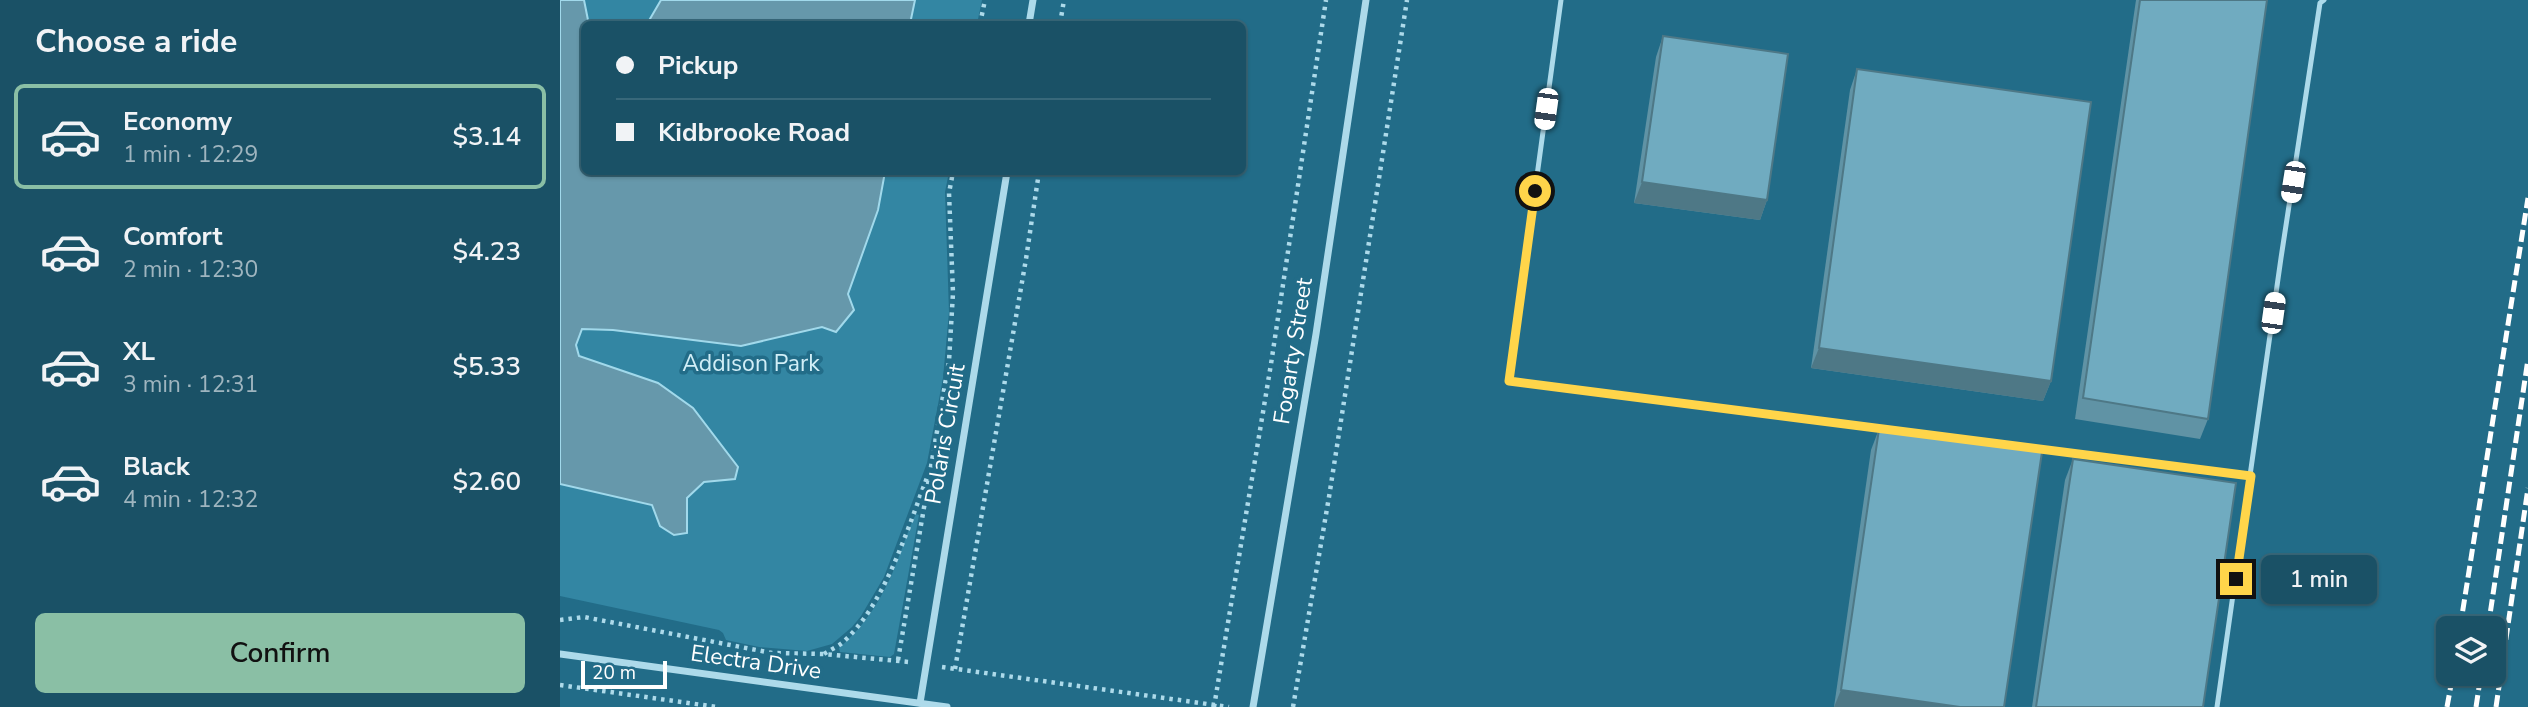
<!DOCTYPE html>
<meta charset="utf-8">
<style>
body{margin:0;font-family:"Nunito Sans",sans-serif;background:#23576c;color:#f1f3f6;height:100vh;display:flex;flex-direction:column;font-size:26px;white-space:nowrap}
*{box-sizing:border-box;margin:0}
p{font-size:23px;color:#9fb5bf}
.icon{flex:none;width:38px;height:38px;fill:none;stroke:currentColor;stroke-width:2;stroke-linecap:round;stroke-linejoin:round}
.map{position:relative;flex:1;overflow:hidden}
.details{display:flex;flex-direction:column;background:#1a5166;width:560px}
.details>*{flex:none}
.banner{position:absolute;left:21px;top:21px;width:665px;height:154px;border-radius:10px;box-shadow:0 2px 5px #0004,0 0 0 2px #38687a;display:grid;align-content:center;height:154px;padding:0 35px;background:#1a5166}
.fabs{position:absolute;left:1876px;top:616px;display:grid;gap:14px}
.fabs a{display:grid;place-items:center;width:70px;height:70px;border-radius:10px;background:#1a5166;box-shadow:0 2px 5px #0004,0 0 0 2px #38687a;font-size:35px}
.scale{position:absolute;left:21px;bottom:18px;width:86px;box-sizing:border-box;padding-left:7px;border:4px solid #fff;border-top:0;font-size:19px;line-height:24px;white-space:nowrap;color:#fff;-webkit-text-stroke:5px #226c88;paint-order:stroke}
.end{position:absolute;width:32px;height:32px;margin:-16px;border:9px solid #ffd54a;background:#111;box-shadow:0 0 0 4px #111}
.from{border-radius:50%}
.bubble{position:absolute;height:49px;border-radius:10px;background:#1a5166;box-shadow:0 2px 5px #0004,0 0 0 2px #38687a;font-size:23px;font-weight:600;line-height:49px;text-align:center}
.car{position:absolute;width:21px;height:42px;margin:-21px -10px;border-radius:9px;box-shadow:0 0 5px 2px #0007;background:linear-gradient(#fff 24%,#345 0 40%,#fff 0 76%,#345 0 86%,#fff 0)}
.banner b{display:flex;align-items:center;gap:24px;height:66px;font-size:26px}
.banner b+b{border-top:2px solid #38687a}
.banner i{width:18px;height:18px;background:#f1f3f6}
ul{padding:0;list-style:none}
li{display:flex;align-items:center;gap:21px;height:105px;margin:0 14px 10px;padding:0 21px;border:4px solid transparent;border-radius:10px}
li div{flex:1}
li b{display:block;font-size:26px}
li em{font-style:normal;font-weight:600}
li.selected{border-color:#8abfa5}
li>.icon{width:63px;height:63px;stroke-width:1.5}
h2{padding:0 35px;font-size:32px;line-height:84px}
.cta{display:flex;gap:14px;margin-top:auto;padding:14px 35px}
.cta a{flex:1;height:80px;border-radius:10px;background:#8abfa5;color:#111;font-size:28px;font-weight:600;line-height:80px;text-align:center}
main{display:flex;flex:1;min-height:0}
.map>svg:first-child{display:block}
</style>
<main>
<section class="details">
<h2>Choose a ride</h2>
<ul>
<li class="selected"><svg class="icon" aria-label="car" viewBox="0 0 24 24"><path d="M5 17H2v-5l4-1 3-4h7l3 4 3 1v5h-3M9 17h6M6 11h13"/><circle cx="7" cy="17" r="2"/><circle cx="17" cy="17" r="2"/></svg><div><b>Economy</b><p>1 min · 12:29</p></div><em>$3.14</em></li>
<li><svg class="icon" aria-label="car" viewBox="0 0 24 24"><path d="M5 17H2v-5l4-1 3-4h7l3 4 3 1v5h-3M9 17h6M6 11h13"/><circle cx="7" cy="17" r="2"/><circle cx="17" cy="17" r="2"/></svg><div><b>Comfort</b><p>2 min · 12:30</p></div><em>$4.23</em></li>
<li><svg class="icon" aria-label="car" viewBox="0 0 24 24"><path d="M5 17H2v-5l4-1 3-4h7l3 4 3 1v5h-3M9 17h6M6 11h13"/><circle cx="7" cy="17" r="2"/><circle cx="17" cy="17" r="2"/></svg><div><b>XL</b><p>3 min · 12:31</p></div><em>$5.33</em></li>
<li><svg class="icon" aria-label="car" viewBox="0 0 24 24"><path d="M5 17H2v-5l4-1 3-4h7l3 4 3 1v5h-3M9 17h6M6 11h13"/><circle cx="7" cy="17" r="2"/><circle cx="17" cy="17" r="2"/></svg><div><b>Black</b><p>4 min · 12:32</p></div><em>$2.60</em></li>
</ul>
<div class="cta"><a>Confirm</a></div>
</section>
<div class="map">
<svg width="1968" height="707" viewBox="0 0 1968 707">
<rect width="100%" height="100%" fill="#226c88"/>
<g fill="#3386a3">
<path d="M0,0H422L417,24H24V172H389L385,192L389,312L383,378L367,463L324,577L301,616L292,627L272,644L247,651L199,647L166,640L163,633L159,630L0,596Z"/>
<path d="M356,514L359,515L334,654L330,657L280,652L279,648C307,624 325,594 338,559C344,544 349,527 356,514Z"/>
</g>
<g fill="#6698ab" stroke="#a1d9eb" stroke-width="2">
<path d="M0,0H24L28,20L35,24H24V172H325L318,210L288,294L294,310L276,332L262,327L181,346L53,330L22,329L16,345L19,356L98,383L133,408L178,467L175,479L144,482L127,498V533L114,535L100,526L92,505L0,484Z"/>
<path d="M101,0H355L350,24H87Z"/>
</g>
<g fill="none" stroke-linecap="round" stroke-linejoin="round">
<g stroke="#addaea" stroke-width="4.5" stroke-dasharray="3.5 5" stroke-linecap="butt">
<path d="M420,24L425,0"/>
<path d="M500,24L504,0"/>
<path d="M0,620L24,617L212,653L263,654L349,662"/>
<path d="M264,654C270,650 277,647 282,643C325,606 348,527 368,475"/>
<path d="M338,660L389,361L393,293L389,193L393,172"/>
<path d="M382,667L669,707"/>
<path d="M395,669L466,259L479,172"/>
<path d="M0,685L157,707"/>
<path d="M654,707L711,364L766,0"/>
<path d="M733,707L769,497L847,0"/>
</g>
<g stroke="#addaea" stroke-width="5">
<path d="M1001,0L949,381L1691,476"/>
<path d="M1657,707L1721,258L1760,3L1764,0"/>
</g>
<g stroke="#addaea" stroke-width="7">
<path d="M469,24L473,0"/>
<path d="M0,654L387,707"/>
<path d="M360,703L447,172"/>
<path d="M693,707L756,334L806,0"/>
</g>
<g stroke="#fff" stroke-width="5" stroke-dasharray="12 5" stroke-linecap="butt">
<path d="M1900,628L1968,198"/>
<path d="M1928,628L1968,359"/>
<path d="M1887,707L1893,674"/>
<path d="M1916,707L1921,674"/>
<path d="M1936,707L1968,488"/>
</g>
</g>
<g fill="#6093a5">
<path d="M1576,0H1707L1648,419L1640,439L1515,419Z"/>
<path d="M1103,36L1207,200L1200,220L1074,203L1096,57Z"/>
<path d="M1297,69L1491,381L1483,401L1251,368L1290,90Z"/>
<path d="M1319,429L1444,707H1274L1311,450Z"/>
<path d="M1513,459L1643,707H1472L1505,480Z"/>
</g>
<g fill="#4e7886">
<path d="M1082,182L1207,200L1200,220L1074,203Z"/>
<path d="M1259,348L1491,381L1483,401L1251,368Z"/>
<path d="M1281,690L1400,707H1274Z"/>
</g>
<g fill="#70abc0" stroke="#4e7886" stroke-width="2">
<path d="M1580,0H1707L1648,419L1523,398Z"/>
<path d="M1103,36L1228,54L1207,200L1082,182Z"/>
<path d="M1297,69L1531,102L1491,381L1259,348Z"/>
<path d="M1319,429L1482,452L1444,707H1400L1281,690Z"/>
<path d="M1513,459L1676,483L1643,707H1476Z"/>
</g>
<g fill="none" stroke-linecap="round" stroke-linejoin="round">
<path stroke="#ffd54a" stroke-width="9" d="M975,191L949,381L1691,476L1676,579"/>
</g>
<g text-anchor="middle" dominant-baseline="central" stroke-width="7" stroke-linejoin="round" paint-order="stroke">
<g font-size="23" fill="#fff" stroke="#226c88">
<text transform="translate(733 351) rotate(-81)">Fogarty Street</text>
<text transform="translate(385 434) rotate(-80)">Polaris Circuit</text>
<text transform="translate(196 662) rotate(8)">Electra Drive</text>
</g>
<g font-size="23" fill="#d1eef7" stroke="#226c88">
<text x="191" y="363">Addison Park</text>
</g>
</g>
</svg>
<div class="fabs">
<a><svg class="icon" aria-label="layers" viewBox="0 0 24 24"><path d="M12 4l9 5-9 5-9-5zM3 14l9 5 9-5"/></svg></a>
</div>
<div class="scale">20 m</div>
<i class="end from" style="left:975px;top:191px"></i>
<i class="end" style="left:1676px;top:579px"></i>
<div class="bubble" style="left:1701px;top:555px;width:116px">1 min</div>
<i class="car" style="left:986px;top:109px;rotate:188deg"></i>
<i class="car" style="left:1733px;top:182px;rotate:189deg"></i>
<i class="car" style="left:1713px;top:313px;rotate:8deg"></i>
<div class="banner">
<b><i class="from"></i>Pickup</b>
<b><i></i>Kidbrooke Road</b>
</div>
</div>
</main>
